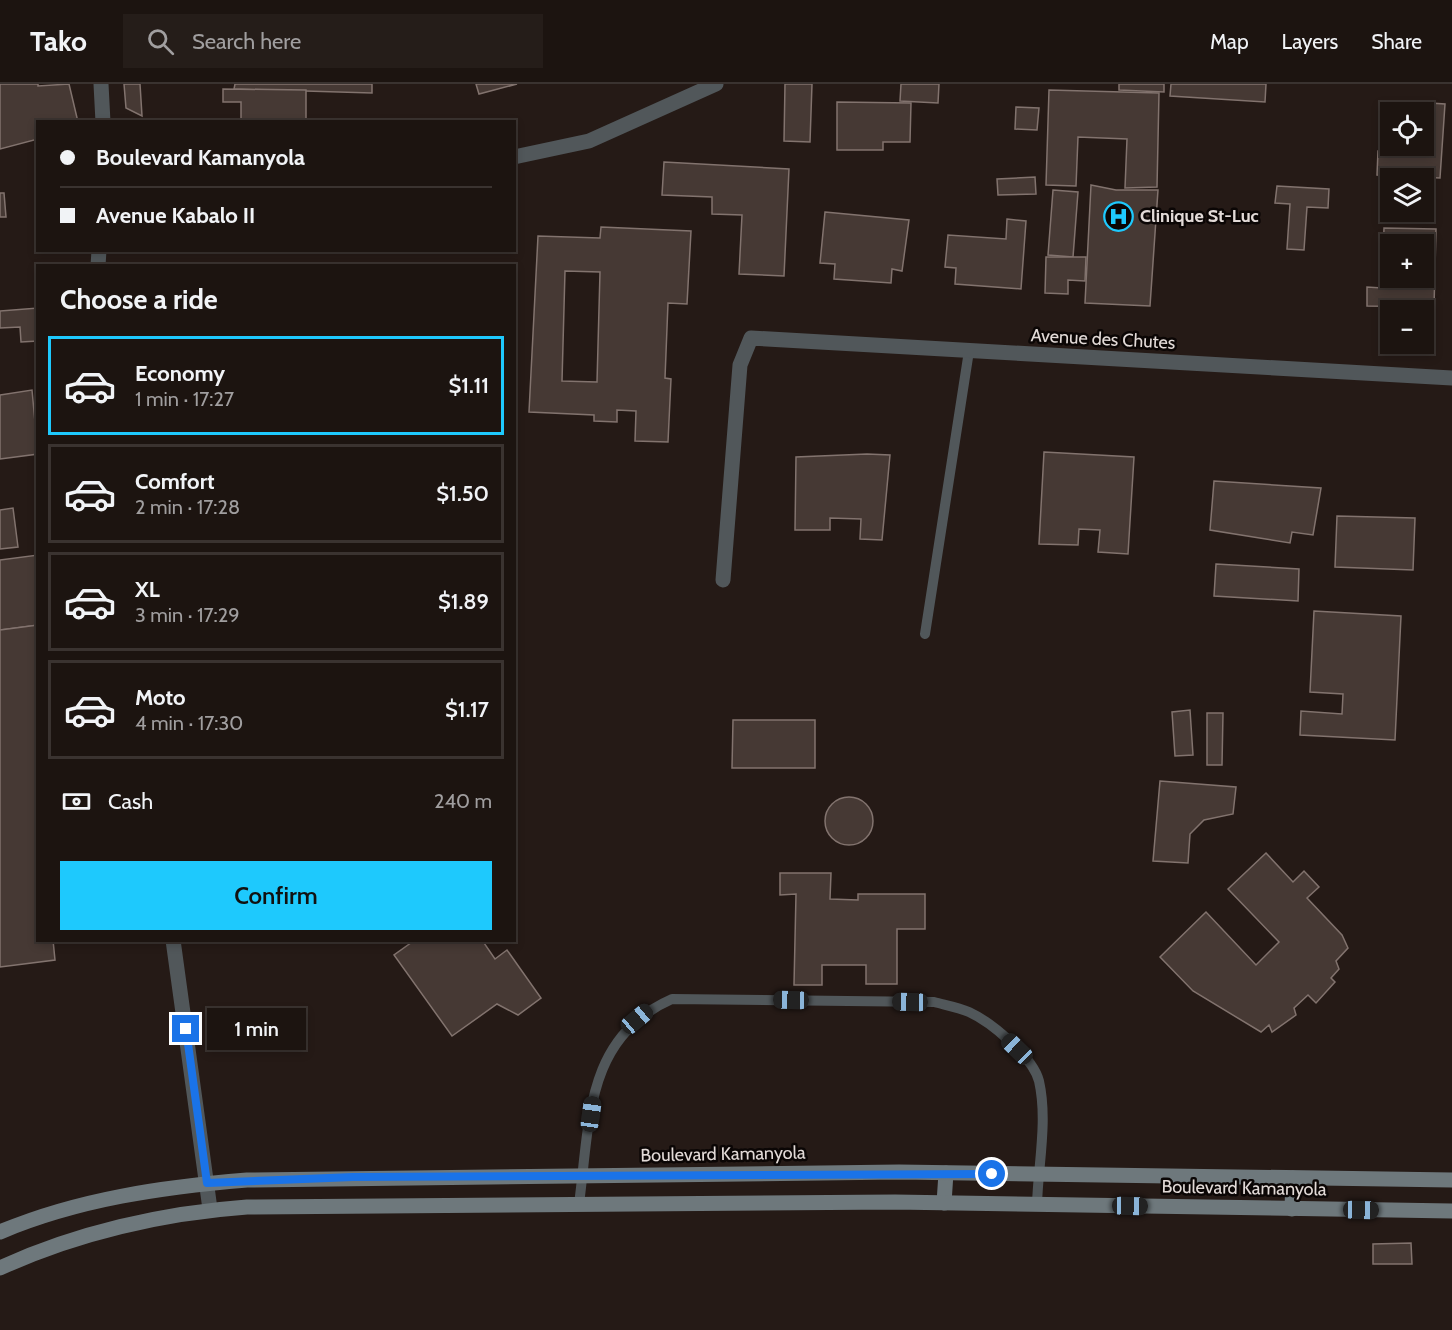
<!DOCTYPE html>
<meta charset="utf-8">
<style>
body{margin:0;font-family:Cabin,sans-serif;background:#251d19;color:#f1f3f6;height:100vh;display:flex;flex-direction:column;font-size:22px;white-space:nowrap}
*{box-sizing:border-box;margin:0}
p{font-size:20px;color:#a09e9f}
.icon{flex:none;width:33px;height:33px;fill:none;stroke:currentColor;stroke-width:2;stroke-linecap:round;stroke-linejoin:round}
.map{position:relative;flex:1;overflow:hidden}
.drawer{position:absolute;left:36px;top:180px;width:480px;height:678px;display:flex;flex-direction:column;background:#1c1410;border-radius:0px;box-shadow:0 3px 9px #0003,0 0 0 2px #3a3330}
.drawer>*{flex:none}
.top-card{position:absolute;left:36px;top:36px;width:480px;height:132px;border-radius:0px;box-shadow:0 3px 9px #0003,0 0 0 2px #3a3330;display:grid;align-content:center;height:132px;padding:0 24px;background:#1c1410}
.tools{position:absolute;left:1380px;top:18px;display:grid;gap:12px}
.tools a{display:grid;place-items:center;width:54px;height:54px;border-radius:0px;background:#1c1410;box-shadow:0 3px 9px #0003,0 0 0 2px #3a3330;font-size:30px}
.end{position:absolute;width:27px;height:27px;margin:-14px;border:8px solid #1a73e8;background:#fff;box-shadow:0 0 0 3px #fff}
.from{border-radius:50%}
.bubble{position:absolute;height:42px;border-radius:0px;background:#1c1410;box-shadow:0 3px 9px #0003,0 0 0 2px #3a3330;font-size:20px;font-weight:600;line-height:42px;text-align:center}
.car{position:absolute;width:18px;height:36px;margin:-18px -9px;border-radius:8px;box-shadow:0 0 4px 2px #0007;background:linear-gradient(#222 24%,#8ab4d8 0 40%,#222 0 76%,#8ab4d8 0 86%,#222 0)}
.top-card b{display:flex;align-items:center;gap:21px;height:57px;font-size:22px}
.top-card b+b{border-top:2px solid #3a3330}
.top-card i{width:15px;height:15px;background:#f1f3f6}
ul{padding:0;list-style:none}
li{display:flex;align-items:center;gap:18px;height:99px;margin:0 12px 9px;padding:0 12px;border:3px solid #3a3330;border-radius:0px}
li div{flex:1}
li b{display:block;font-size:22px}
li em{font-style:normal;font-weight:600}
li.on{border-color:#1ec9fd}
li>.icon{width:54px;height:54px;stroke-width:1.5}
h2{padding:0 24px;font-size:27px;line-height:72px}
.pay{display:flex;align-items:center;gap:15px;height:66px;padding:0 24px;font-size:22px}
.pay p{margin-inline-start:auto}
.primary-button{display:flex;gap:12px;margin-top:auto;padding:12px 24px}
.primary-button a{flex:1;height:69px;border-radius:0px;background:#1ec9fd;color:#111;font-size:24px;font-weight:600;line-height:69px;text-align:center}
header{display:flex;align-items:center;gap:36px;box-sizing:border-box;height:84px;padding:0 30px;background:#1c1410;border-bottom:2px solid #3a3330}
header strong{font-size:28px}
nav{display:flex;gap:33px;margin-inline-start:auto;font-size:21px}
.search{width:420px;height:54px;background:#251d19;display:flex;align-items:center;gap:15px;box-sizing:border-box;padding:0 21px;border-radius:0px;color:#a09e9f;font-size:22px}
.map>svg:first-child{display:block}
</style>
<header>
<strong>Tako</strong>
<div class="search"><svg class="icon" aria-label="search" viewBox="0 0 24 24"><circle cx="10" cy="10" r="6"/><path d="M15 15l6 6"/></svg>Search here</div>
<nav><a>Map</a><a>Layers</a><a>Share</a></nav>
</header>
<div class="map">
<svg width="1452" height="1246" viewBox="0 0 1452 1246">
<rect width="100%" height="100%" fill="#251a16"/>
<g fill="#463934" stroke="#82736e" stroke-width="1.5" fill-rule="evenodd">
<path d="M0,0H38V2L69,0L78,38H38V55L0,65Z"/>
<path d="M124,0H140L142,32L126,24Z"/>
<path d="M235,0H372V9L234,5Z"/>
<path d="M476,0H517L479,10Z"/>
<path d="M785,0H812L810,58L784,57Z"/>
<path d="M901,0H939L938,19L900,17Z"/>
<path d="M1119,0H1164V8L1119,6Z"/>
<path d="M1171,0H1266L1265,18L1170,12Z"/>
<path d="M223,5L306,6V38H241V18H223Z"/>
<path d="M1049,6L1159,9L1157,103L1125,104L1127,55L1078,53L1076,102L1046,101Z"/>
<path d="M1399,17L1445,20L1440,94L1377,91L1378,67L1396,68V62H1424V28H1398Z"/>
<path d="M837,18L911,19L910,58H883V66H837Z"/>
<path d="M1016,23L1039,24L1037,46L1015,45Z"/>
<path d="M664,78L789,85L784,192L739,190L742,131L712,130V113L662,111Z"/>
<path d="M1035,93L1036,110L998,111L997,95Z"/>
<path d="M1091,101L1116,106H1158L1150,222L1085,219Z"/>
<path d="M1277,102L1329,105L1328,124L1307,123L1304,166L1287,165L1290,120L1275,119Z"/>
<path d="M1053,106L1078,108L1073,173L1048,171Z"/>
<path d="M0,109H4L6,133H0Z"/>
<path d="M825,128L909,136L902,187L892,185L891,199L834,195L835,180L820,179Z"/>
<path d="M1007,135L1026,137L1021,205L955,200L956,184L945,183L948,151L1006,155Z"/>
<path d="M601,143L691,147L687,220L668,219L665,294L671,295L668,358L635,357L636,327L617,326V338L594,337V331L529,328L538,152L600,154ZM565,187L600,188L597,298L562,297Z"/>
<path d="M1384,144L1436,145L1434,223L1367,222V203L1382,204ZM1390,160H1424V194H1390Z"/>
<path d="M1046,173H1086L1085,197L1068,196V210L1045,209Z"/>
<path d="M38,224V257L21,258L20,243L0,244V227Z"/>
<path d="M32,306L38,370L0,375V311Z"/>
<path d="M1044,368L1134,373L1128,470L1098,468L1100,446L1079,445L1078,461L1039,460Z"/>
<path d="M867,370L890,371L882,456L860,455L861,435L830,434V446H795L796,373Z"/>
<path d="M1214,397L1321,404L1313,451L1292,448L1290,459L1210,446Z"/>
<path d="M13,424L18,463L0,465V426Z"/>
<path d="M1337,432L1415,434L1413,486L1335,483Z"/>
<path d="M38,471V541L0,546V476Z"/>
<path d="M1216,480L1299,485L1298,517L1214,512Z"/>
<path d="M1314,527L1401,532L1395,656L1300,651L1301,627L1342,630L1343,610L1310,608Z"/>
<path d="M38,541V856H53L55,876L0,883V546Z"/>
<path d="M1190,626L1193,671L1175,672L1172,628Z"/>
<path d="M1207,629H1223L1222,681H1207Z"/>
<path d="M733,636H815V684H732Z"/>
<path d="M1160,697L1236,703L1233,730L1204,736L1190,750L1188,779L1153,777Z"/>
<circle cx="849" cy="737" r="24"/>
<path d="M1266,769L1293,798L1304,787L1319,803L1307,814L1342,851L1348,864L1336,877L1339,885L1331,894L1335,898L1316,919L1308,911L1294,924L1296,931L1272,948L1269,941L1261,948L1193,907L1160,873L1206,828L1256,881L1279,858L1228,805Z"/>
<path d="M780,789H831L830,815L858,816V810H925V845H897V900H866V881H822V901H794L796,810L780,811Z"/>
<path d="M415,856H482L495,875L507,866L541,914L518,931L497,920L452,952L394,871Z"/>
<path d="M1411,1159L1412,1180H1373V1160Z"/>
</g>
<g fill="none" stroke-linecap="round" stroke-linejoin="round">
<g stroke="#51575a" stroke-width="10">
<path d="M925,550L969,267"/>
<path d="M579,1120C590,1038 585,953 672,915L934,918C945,921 958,923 969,928C991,938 1033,973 1039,997C1048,1037 1038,1081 1037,1121"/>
</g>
<g stroke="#51575a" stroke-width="15">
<path d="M514,73L589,57L716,0"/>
<path d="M723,496L740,281L751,254L1452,294"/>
</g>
<g stroke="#51575a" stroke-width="15">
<path d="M101,0L103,38"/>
<path d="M98,182L99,166"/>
<path d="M173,856L210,1125"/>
</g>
<g stroke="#6e787c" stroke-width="15">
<path d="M944,1119L946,1089"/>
<path d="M1292,1125L1293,1094"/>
<path d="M0,1148C78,1115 163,1103 247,1096L899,1088L1452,1096"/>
<path d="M0,1184C76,1149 163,1129 247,1123L895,1118L1452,1127"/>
</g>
</g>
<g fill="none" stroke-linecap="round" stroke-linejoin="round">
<path stroke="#1a73e8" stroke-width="8" d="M186,945L207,1099L353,1093L992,1090"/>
</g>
<defs>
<symbol id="hospital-ring" viewBox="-11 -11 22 22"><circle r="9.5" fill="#0b0605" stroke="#1ec9fd" stroke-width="1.5"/><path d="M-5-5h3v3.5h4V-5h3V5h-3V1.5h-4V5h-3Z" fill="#1ec9fd"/></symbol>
</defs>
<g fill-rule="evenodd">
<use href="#hospital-ring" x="1102" y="116" width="33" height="33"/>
</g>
<g text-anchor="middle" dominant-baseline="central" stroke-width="5" stroke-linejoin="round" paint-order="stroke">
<g font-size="18" font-weight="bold" fill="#e2dad7" stroke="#0b0605" text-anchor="start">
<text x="1140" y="132">Clinique St-Luc</text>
</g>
<g font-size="18" fill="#e2dad7" stroke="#0b0605">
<text transform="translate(1103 255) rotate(3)">Avenue des Chutes</text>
<text transform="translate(723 1070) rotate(-1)">Boulevard Kamanyola</text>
<text transform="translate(1244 1104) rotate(1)">Boulevard Kamanyola</text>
</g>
</g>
</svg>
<div class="tools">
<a><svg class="icon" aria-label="locate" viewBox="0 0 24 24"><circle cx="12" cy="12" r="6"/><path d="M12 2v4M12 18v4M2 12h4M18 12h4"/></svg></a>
<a><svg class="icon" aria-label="layers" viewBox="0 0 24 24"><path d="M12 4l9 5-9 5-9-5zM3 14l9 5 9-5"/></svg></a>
<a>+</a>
<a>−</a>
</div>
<i class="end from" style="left:992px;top:1090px"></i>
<i class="end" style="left:186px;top:945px"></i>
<div class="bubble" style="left:207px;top:924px;width:99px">1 min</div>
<i class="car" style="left:791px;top:916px;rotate:271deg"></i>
<i class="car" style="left:910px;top:918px;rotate:271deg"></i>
<i class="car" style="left:637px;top:935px;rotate:50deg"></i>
<i class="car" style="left:1017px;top:965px;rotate:314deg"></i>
<i class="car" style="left:591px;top:1030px;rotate:8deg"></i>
<i class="car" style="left:1130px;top:1122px;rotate:91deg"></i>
<i class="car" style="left:1361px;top:1126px;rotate:91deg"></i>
<div class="top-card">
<b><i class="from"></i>Boulevard Kamanyola</b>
<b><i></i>Avenue Kabalo II</b>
</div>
<section class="drawer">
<h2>Choose a ride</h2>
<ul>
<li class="on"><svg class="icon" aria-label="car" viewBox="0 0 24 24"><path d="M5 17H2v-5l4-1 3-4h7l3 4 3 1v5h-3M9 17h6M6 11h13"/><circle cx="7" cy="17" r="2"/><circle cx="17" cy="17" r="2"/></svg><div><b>Economy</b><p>1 min · 17:27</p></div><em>$1.11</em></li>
<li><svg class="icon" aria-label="car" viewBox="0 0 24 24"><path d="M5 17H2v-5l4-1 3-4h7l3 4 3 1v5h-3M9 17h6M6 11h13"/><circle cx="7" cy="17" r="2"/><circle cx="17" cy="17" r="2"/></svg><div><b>Comfort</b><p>2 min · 17:28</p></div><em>$1.50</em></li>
<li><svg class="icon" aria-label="car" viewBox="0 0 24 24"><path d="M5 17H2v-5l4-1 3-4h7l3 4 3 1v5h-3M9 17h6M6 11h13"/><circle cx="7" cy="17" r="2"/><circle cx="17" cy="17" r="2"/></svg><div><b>XL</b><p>3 min · 17:29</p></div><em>$1.89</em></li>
<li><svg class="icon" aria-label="car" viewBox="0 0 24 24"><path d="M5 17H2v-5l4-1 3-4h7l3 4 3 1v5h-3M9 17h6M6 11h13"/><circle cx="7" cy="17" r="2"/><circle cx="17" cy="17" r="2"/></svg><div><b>Moto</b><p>4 min · 17:30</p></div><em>$1.17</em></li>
</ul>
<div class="pay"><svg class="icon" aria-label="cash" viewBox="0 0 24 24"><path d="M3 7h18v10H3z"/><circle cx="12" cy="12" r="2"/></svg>Cash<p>240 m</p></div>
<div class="primary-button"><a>Confirm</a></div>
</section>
</div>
